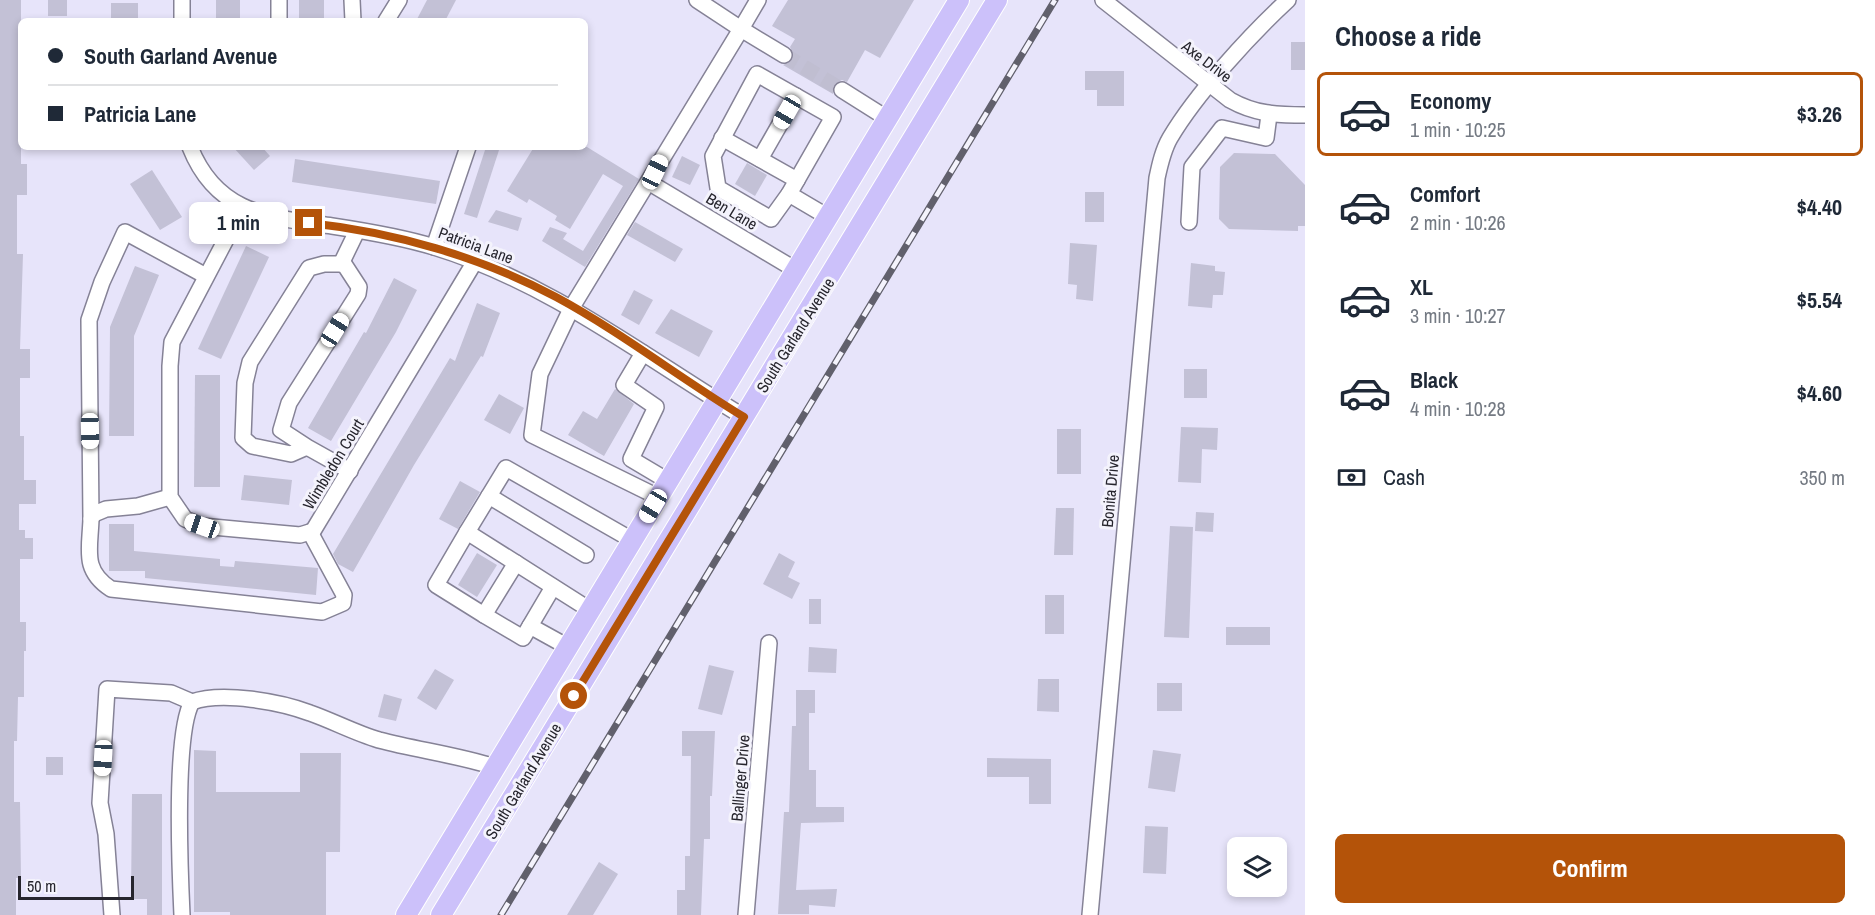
<!DOCTYPE html>
<meta charset="utf-8">
<style>
body{margin:0;font-family:"Archivo Narrow",sans-serif;background:#f6f6f7;color:#1f2937;height:100vh;display:flex;flex-direction:column;font-size:22px;white-space:nowrap}
*{box-sizing:border-box;margin:0}
p{font-size:20px;color:#747a83}
.icon{flex:none;width:33px;height:33px;fill:none;stroke:currentColor;stroke-width:2;stroke-linecap:round;stroke-linejoin:round}
.map{position:relative;flex:1;overflow:hidden}
.details{display:flex;flex-direction:column;background:#fff;width:570px}
.details>*{flex:none}
.guide{position:absolute;left:18px;top:18px;width:570px;height:132px;border-radius:9px;box-shadow:0 3px 9px #0003;display:grid;align-content:center;height:132px;padding:0 30px;background:#fff}
.controls{position:absolute;left:1227px;top:837px;display:grid;gap:12px}
.controls a{display:grid;place-items:center;width:60px;height:60px;border-radius:9px;background:#fff;box-shadow:0 3px 9px #0003;font-size:30px}
.scale{position:absolute;left:18px;bottom:15px;width:116px;box-sizing:border-box;padding-left:6px;border:3px solid #26252d;border-top:0;font-size:16px;line-height:21px;white-space:nowrap;color:#26252d;-webkit-text-stroke:4px #f4f3fc;paint-order:stroke}
.end{position:absolute;width:27px;height:27px;margin:-14px;border:8px solid #b45309;background:#fff;box-shadow:0 0 0 3px #fff}
.from{border-radius:50%}
.bubble{position:absolute;height:42px;border-radius:9px;background:#fff;box-shadow:0 3px 9px #0003;font-size:20px;font-weight:700;line-height:42px;text-align:center}
.car{position:absolute;width:18px;height:36px;margin:-18px -9px;border-radius:8px;box-shadow:0 0 4px 2px #0007;background:linear-gradient(#fff 24%,#345 0 40%,#fff 0 76%,#345 0 86%,#fff 0)}
.guide b{display:flex;align-items:center;gap:21px;height:57px;font-size:22px}
.guide b+b{border-top:2px solid #e0e1e3}
.guide i{width:15px;height:15px;background:#1f2937}
ul{padding:0;list-style:none}
li{display:flex;align-items:center;gap:18px;height:84px;margin:0 12px 9px;padding:0 18px;border:3px solid transparent;border-radius:9px}
li div{flex:1}
li b{display:block;font-size:22px}
li em{font-style:normal;font-weight:700}
li.on{border-color:#b45309}
li>.icon{width:54px;height:54px;stroke-width:1.5}
h2{padding:0 30px;font-size:27px;line-height:72px}
.pay{display:flex;align-items:center;gap:15px;height:66px;padding:0 30px;font-size:22px}
.pay p{margin-inline-start:auto}
.button{display:flex;gap:12px;margin-top:auto;padding:12px 30px}
.button a{flex:1;height:69px;border-radius:9px;background:#b45309;color:#fff;font-size:24px;font-weight:700;line-height:69px;text-align:center}
main{display:flex;flex:1;min-height:0}
.map>svg:first-child{display:block}
</style>
<main>
<div class="map">
<svg width="1305" height="915" viewBox="0 0 1305 915">
<rect width="100%" height="100%" fill="#e7e4fa"/>
<g fill="#c3c1d6">
<path d="M0,0H21V164H27V195H17V254H23L20,349H30V378H20V436H24V480H36V504H19V530H25V538H33V559H20V622H26V651H24V697H18L17,741H14V802H20L21,878H16V915H0Z"/>
<rect x="48" y="0" width="19" height="16"/>
<rect x="216" y="0" width="24" height="21"/>
<rect x="299" y="0" width="25" height="21"/>
<path d="M427,0H456L445,21H416Z"/>
<path d="M788,0H914L880,58L865,50L847,82L842,80L834,84L833,94L783,65L793,60L794,55L790,47L795,39L772,26Z"/>
<rect x="111" y="3" width="27" height="18"/>
<rect x="1291" y="42" width="14" height="28"/>
<path d="M1085,71H1124V106H1097V90H1085Z"/>
<path d="M233,147H262L270,156L254,170Z"/>
<path d="M486,147H500L477,218L464,214Z"/>
<path d="M534,147H587L639,179L585,267L542,241L550,227L567,233L563,239L583,251L623,186L603,174L570,229L555,220L557,216L529,199L527,203L507,191Z"/>
<path d="M1234,153L1275,154L1305,185V226H1298V231L1229,229L1219,219L1220,167Z"/>
<path d="M682,156L700,165L690,185L672,177Z"/>
<path d="M295,159L440,181L436,204L292,182Z"/>
<path d="M747,163L767,175L755,196L735,184Z"/>
<path d="M152,170L182,217L160,230L130,184Z"/>
<rect x="1085" y="192" width="19" height="30"/>
<path d="M496,210L522,218L518,231L488,222Z"/>
<path d="M635,222L683,249L675,262L627,235Z"/>
<path d="M1070,243L1097,245L1093,301L1076,299L1077,285L1068,284Z"/>
<path d="M246,246L269,257L221,359L198,349Z"/>
<path d="M1191,263L1215,266V271L1225,272L1223,295H1213L1212,308L1188,306Z"/>
<path d="M135,266L159,275L134,336V436H109L110,327Z"/>
<path d="M394,278L417,290L396,332L331,441L308,428L364,332L366,333Z"/>
<path d="M634,290L653,300L639,325L621,315Z"/>
<path d="M477,303L500,313L483,357L481,356L414,465L353,572L338,564L333,554L450,358L455,361Z"/>
<path d="M671,309L713,331L699,357L655,333Z"/>
<rect x="1184" y="369" width="23" height="29"/>
<path d="M195,375H220V487H194Z"/>
<path d="M615,389L634,404L604,456L568,435L583,411L597,419Z"/>
<path d="M499,394L524,408L510,434L484,420Z"/>
<path d="M1181,427L1218,428L1217,450L1202,449L1201,483L1178,482Z"/>
<rect x="1057" y="429" width="24" height="45"/>
<path d="M244,475L292,480L289,505L241,500Z"/>
<path d="M460,481L480,492L458,529L439,519Z"/>
<path d="M1056,508H1074L1073,555H1054Z"/>
<path d="M1196,512L1214,513L1213,532L1195,531Z"/>
<path d="M109,524H134V551L220,559V566L234,567L235,561L318,568L316,595L145,578V571H109Z"/>
<path d="M1170,526L1193,527L1189,638L1164,637Z"/>
<path d="M477,553L497,565L477,597L458,585Z"/>
<path d="M779,553L795,562L788,577L800,583L792,599L763,584Z"/>
<rect x="1045" y="595" width="19" height="39"/>
<rect x="809" y="599" width="12" height="25"/>
<rect x="1226" y="627" width="44" height="18"/>
<path d="M809,647L837,649L836,673L808,672Z"/>
<path d="M709,665L734,671L722,715L698,709Z"/>
<path d="M435,669L454,680L436,710L417,698Z"/>
<path d="M1038,679H1059V712L1037,711Z"/>
<rect x="1157" y="683" width="25" height="28"/>
<path d="M796,690H815V713H809V770H816V807H844V822L801,823L796,890L837,889L835,907L809,905V914H778L784,812H789L792,726H796Z"/>
<path d="M384,694L402,699L396,721L378,717Z"/>
<path d="M682,731H715L712,796H710V839H704L701,915H677V890H685V856H690L691,756H682Z"/>
<path d="M194,750L216,751V792H300V753H341L340,852H326V915H230V912H194Z"/>
<path d="M1153,750L1181,754L1175,792L1148,788Z"/>
<rect x="46" y="757" width="17" height="18"/>
<path d="M987,758L1051,759V804H1029V777H987Z"/>
<path d="M132,794H162V915H147V899H131Z"/>
<path d="M1145,826L1168,827L1166,874L1143,873Z"/>
<path d="M599,862L618,874L593,915H567Z"/>
</g>
<g fill="none" stroke-linecap="round" stroke-linejoin="round">
<path stroke="#c0bed1" stroke-width="15" stroke-dasharray="15 8" stroke-linecap="butt" d="M784,55L842,90"/>
<defs>
<g id="minor">
<path d="M279,0V21"/>
<path d="M352,0L353,21"/>
<path d="M697,0L741,29L758,0"/>
<path d="M1103,0L1230,100C1255,114 1276,115 1305,115"/>
<path d="M182,21V0"/>
<path d="M386,21L399,0"/>
<path d="M757,74L833,117L789,194L771,219L718,188L713,156Z"/>
<path d="M842,90L888,119"/>
<path d="M722,138L797,180"/>
<path d="M190,147C217,215 270,217 332,226C365,231 402,237 434,247C549,282 643,356 744,417"/>
<path d="M760,159L796,96"/>
<path d="M650,183L796,270"/>
<path d="M789,194L828,217"/>
<path d="M243,207L172,342L170,366V497L185,519L202,526L300,535L313,531L474,263"/>
<path d="M1189,222L1192,167L1222,128L1266,138L1269,115"/>
<path d="M434,247L468,147"/>
<path d="M341,264L357,231"/>
<path d="M643,353L624,385L656,407L631,459L668,481"/>
<path d="M307,447L281,430L289,403L358,294L359,287L344,264H324L309,268L250,362L245,383L243,438L252,446L291,454L307,447L350,471"/>
<path d="M489,496L586,555"/>
<path d="M170,497L138,506L106,509L94,514L91,519C90,550 82,570 111,589L322,612L343,603L344,595L310,532"/>
<path d="M658,497L532,435L540,374L572,307L741,29L784,55"/>
<path d="M91,519L89,320L102,282L125,232L206,276"/>
<path d="M467,532L436,585L484,615L516,563"/>
<path d="M553,587L530,626L568,647"/>
<path d="M590,610L467,532L506,468L632,540"/>
<path d="M484,615L523,638L530,626"/>
<path d="M112,915L106,834L100,803L107,689L171,693L192,702"/>
<path d="M182,915C180,873 174,733 192,702C222,691 281,702 310,713C333,721 355,733 379,740C417,750 457,755 495,767"/>
<path d="M746,915L769,643"/>
<path d="M1090,915L1157,178C1160,164 1163,150 1170,138C1196,94 1250,35 1288,0"/>
</g>
<g id="major">
<path d="M406,915L959,0"/>
<path d="M441,915L997,0"/>
</g>
</defs>
<use href="#minor" stroke="#858296" stroke-width="18"/>
<use href="#major" stroke="#fff" stroke-width="22"/>
<use href="#minor" stroke="#fff" stroke-width="15"/>
<use href="#major" stroke="#ccc1fa" stroke-width="20"/>
<defs>
<path id="rail" d="M501,915L1055,0"/>
</defs>
<use href="#rail" stroke="#61606c" stroke-width="7"/>
<use href="#rail" stroke="#f4f3fc" stroke-width="4.5" stroke-dasharray="14" stroke-linecap="butt"/>
</g>
<g fill="none" stroke-linecap="round" stroke-linejoin="round">
<path stroke="#b45309" stroke-width="8" d="M309,223C394,232 481,257 556,297C621,332 681,379 744,417L574,696"/>
</g>
<g text-anchor="middle" dominant-baseline="central" stroke-width="6" stroke-linejoin="round" paint-order="stroke">
<g font-size="16" fill="#26252d" stroke="#f4f3fc">
<text transform="translate(1207 61) rotate(37)">Axe Drive</text>
<text transform="translate(732 211) rotate(31)">Ben Lane</text>
<text transform="translate(476 245) rotate(20)">Patricia Lane</text>
<text transform="translate(795 335) rotate(-58)">South Garland Avenue</text>
<text transform="translate(333 464) rotate(-59)">Wimbledon Court</text>
<text transform="translate(1110 491) rotate(-85)">Bonita Drive</text>
<text transform="translate(740 778) rotate(-85)">Ballinger Drive</text>
<text transform="translate(523 781) rotate(-59)">South Garland Avenue</text>
</g>
</g>
</svg>
<div class="controls">
<a><svg class="icon" aria-label="layers" viewBox="0 0 24 24"><path d="M12 4l9 5-9 5-9-5zM3 14l9 5 9-5"/></svg></a>
</div>
<div class="scale">50 m</div>
<i class="end from" style="left:574px;top:696px"></i>
<i class="end" style="left:309px;top:223px"></i>
<div class="bubble" style="left:189px;top:202px;width:99px">1 min</div>
<i class="car" style="left:787px;top:112px;rotate:210deg"></i>
<i class="car" style="left:655px;top:172px;rotate:25deg"></i>
<i class="car" style="left:335px;top:330px;rotate:32deg"></i>
<i class="car" style="left:90px;top:431px;rotate:179deg"></i>
<i class="car" style="left:653px;top:506px;rotate:211deg"></i>
<i class="car" style="left:202px;top:526px;rotate:289deg"></i>
<i class="car" style="left:103px;top:758px;rotate:183deg"></i>
<div class="guide">
<b><i class="from"></i>South Garland Avenue</b>
<b><i></i>Patricia Lane</b>
</div>
</div>
<section class="details">
<h2>Choose a ride</h2>
<ul>
<li class="on"><svg class="icon" aria-label="car" viewBox="0 0 24 24"><path d="M5 17H2v-5l4-1 3-4h7l3 4 3 1v5h-3M9 17h6M6 11h13"/><circle cx="7" cy="17" r="2"/><circle cx="17" cy="17" r="2"/></svg><div><b>Economy</b><p>1 min · 10:25</p></div><em>$3.26</em></li>
<li><svg class="icon" aria-label="car" viewBox="0 0 24 24"><path d="M5 17H2v-5l4-1 3-4h7l3 4 3 1v5h-3M9 17h6M6 11h13"/><circle cx="7" cy="17" r="2"/><circle cx="17" cy="17" r="2"/></svg><div><b>Comfort</b><p>2 min · 10:26</p></div><em>$4.40</em></li>
<li><svg class="icon" aria-label="car" viewBox="0 0 24 24"><path d="M5 17H2v-5l4-1 3-4h7l3 4 3 1v5h-3M9 17h6M6 11h13"/><circle cx="7" cy="17" r="2"/><circle cx="17" cy="17" r="2"/></svg><div><b>XL</b><p>3 min · 10:27</p></div><em>$5.54</em></li>
<li><svg class="icon" aria-label="car" viewBox="0 0 24 24"><path d="M5 17H2v-5l4-1 3-4h7l3 4 3 1v5h-3M9 17h6M6 11h13"/><circle cx="7" cy="17" r="2"/><circle cx="17" cy="17" r="2"/></svg><div><b>Black</b><p>4 min · 10:28</p></div><em>$4.60</em></li>
</ul>
<div class="pay"><svg class="icon" aria-label="cash" viewBox="0 0 24 24"><path d="M3 7h18v10H3z"/><circle cx="12" cy="12" r="2"/></svg>Cash<p>350 m</p></div>
<div class="button"><a>Confirm</a></div>
</section>
</main>
